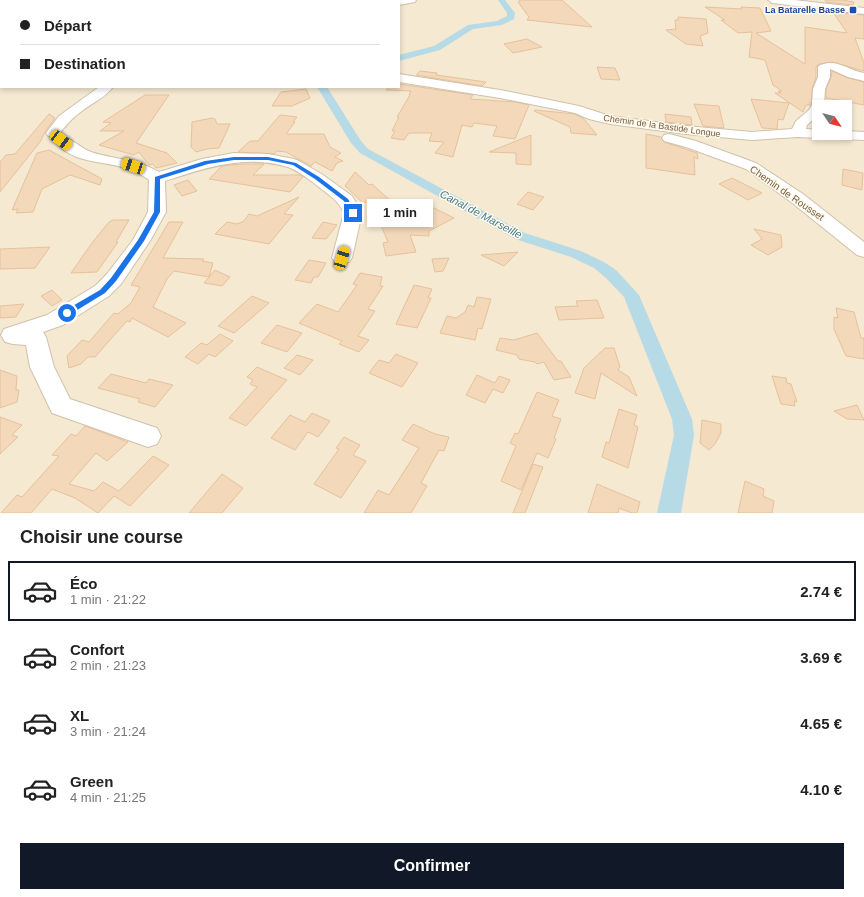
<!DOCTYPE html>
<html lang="fr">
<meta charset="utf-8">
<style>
body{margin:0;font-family:Helvetica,sans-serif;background:#f6f6f6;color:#222;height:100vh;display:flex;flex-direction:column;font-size:15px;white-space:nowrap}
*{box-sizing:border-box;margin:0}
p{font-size:13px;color:#767676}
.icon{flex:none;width:22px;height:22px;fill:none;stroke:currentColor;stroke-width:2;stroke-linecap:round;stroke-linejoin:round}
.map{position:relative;height:513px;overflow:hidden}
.panel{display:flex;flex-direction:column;background:#fff;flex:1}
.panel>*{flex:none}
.top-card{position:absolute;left:0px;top:0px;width:400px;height:88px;box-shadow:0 2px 6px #0003;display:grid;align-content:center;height:88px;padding:0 20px;background:#fff}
.needle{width:26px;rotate:125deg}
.buttons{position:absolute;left:812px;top:100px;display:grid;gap:8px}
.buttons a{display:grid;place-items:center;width:40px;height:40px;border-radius:0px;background:#fff;box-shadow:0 2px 6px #0003;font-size:20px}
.end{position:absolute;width:18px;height:18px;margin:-9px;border:5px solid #1a73e8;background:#fff;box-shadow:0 0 0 2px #fff}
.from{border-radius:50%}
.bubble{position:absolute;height:28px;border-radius:0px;background:#fff;box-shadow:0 2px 6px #0003;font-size:13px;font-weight:700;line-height:28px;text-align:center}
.car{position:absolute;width:12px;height:24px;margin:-12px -6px;border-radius:5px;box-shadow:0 0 3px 1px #0007;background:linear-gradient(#f5c518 24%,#345 0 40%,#f5c518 0 76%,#345 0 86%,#f5c518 0)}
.top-card b{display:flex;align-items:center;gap:14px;height:38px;font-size:15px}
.top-card b+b{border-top:1px solid #e0e0e0}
.top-card i{width:10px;height:10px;background:#222}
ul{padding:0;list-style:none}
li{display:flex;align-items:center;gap:12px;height:60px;margin:0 8px 6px;padding:0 12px;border:2px solid transparent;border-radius:0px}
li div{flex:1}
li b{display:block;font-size:15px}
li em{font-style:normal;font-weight:700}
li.current{border-color:#111827}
li>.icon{width:36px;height:36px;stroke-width:1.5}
h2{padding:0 20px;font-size:18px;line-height:48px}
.action{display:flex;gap:8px;margin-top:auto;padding:8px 20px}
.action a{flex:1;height:46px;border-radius:0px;background:#111827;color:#fff;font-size:16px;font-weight:700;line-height:46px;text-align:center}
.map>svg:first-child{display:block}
</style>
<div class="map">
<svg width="864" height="513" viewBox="0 0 864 513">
<rect width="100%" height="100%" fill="#fdf6e3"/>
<path fill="#f5e9d2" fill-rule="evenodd" d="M0,0H864V513H0ZM1,1H399V87H1ZM819,107H845V133H819Z"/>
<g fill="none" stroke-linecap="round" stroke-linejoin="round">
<g fill="#b7dae7" fill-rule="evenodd">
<path d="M498,0H505L515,13L514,19L502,25L473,29L440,50L399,61V55L434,46L468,25L497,21L507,16V13Z"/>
<path d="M317,87H327L361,141L368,149L525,233L581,251L604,262L616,270L639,295L692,419L694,435L681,513H657L674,435L672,419L624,297L606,278L594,268L571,257L515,239L360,153L351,143Z"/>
</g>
</g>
<g fill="#f3d8ba" stroke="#e6c19a">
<path d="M519,0H562L592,27L527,20L529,17L518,2L520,1Z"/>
<path d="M825,0H843L854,2L853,5L826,2Z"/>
<path d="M705,7L742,9L741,7L760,8L771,31L756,33L805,64V27L847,33L833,12L864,15V39L855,38L864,63V71L833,62L819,64L816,67V77L812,89L811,105H806L803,112L775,93H781L778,91H782L773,85L765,60L749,57L752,32L738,33L721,20H725Z"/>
<path d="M678,17L706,19L708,33L700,36L703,46L686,44L666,30L676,29L675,20H678Z"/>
<path d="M527,39L542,47L513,53L504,44Z"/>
<path d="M597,67L615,68L620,80L601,79Z"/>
<path d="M420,71L437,73L436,75L486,82L482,86L416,75Z"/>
<path d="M832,71L848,78L864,82V105L826,98V89L831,78Z"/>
<path d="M399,84L473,95L470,99L515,102L529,105L515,139L493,136L497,126L474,123L472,127L462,125L453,157L435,153L444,142L429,141L432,133H409L404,140L391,138L395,131H392L399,117H397L410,95H409L411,91L386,90L390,87H399Z"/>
<path d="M306,89L310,98L292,106H272L281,92Z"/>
<path d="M145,95H169L136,143L167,153L177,163L156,168L153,164L149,165L139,152L134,155L99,145L124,131H100L111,123L103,122Z"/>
<path d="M751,99L789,103L783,120L778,119L777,129L762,128Z"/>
<path d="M694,104L719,106L724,128L703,126Z"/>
<path d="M535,110L575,114L584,119L597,135L571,133L570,127L534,111Z"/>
<path d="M49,114L55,118L45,132L40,142L0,192V162L6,155L15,154Z"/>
<path d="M665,114L691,117L692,125L666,122Z"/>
<path d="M280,115L297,117L293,122H295L286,134H324L330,147L341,153L335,157L343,161L337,163L332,171L315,162L311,166L286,152L277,151L274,154L238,152L250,141H258Z"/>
<path d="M212,118L215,119L217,124H230L219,148L207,149L196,152L191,147L192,122Z"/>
<path d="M646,134L661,137L664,142L697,153L698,159L694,157L695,175L646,168Z"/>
<path d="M531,135V165L516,164V153L489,152Z"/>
<path d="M49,150L102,179L100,185L70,175L42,189L33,212L16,213L18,209L12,210L37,153Z"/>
<path d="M241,164H264L253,175H300L303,177L290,192L209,179L222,166Z"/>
<path d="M843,169L863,173L862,190L842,185Z"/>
<path d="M355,172L369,185L372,184L393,203L374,211L369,201L363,203L345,186Z"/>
<path d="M732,178L762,193L748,200L719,184Z"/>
<path d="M188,180L197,191L182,196L174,185Z"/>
<path d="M528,192L544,197L533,210L517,204Z"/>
<path d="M299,197L284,214L293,215L269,244L215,234L227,222L237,224L244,221L249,214L257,216Z"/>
<path d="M434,208L454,218L429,231V236L410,235L416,252L386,256L383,243L388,242L379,221Z"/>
<path d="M113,220H129L116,242H118L97,272L71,273L92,243L109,222Z"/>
<path d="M169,222H183L163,258L204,259L202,261L213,263L209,277L174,271L167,279L153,307L186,323L168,337L132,318L130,322L127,321L116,333L95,357H88L81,364L69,368L67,356L82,340L89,342L114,313L118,314L131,303L140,287L131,285Z"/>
<path d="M323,222L337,225L326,239L312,238Z"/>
<path d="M754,229L781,235L782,247L768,255L751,245L762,239Z"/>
<path d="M50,247L35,268L0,269V249Z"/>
<path d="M518,252L504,266L481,255Z"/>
<path d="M449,258L443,271L435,272L432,259Z"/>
<path d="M309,260L326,263L318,277H314L311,283L295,280Z"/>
<path d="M215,270L230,277L222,286L204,283Z"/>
<path d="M360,273L382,277L380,286H383L368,309L375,311L358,336L369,340L359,352L339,344L342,341L299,323L317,304L338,312L357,285L353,284Z"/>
<path d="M414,285L432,289L428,298H431L417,328L396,324Z"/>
<path d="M52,290L62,300L52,306L41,296Z"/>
<path d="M252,296L269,303L234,333L218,326Z"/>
<path d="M477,297L491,299L482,329L478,328L475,340L440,333L447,316L456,318L465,312L468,305L474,307Z"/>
<path d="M597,300L604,318L559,320L555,307L578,306L576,301Z"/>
<path d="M24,304L16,317L0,318V306Z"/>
<path d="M836,308L854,312L861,338H864V359L846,356L834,329V317L838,318Z"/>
<path d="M277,325L302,333L287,352L261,343Z"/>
<path d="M537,333L558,361H561L571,377L554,380L544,362L537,364L535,362L519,359L517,355L496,350L500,338L514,340Z"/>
<path d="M220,334L233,341L215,357L209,354L198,364L185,357L201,343L207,345Z"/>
<path d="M605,348H614L620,367L618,370L629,377L637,396L601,373L595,399L575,393L584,368Z"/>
<path d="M396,354L418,363L402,387L369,373L379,360L389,363Z"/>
<path d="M297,355L313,360L300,375L284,368Z"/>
<path d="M257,367L287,380L246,426L229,418L257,387L250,384L253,380L247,377Z"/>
<path d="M0,370L17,376L16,390H19L17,402L0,408Z"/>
<path d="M111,374L146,383L149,379L173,385L155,407L138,402L140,399L98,388Z"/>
<path d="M477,375L495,383L499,376L510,380L503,393L493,389L485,403L466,395Z"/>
<path d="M772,376L786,378L787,383L791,384L797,402L794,401L795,406L781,404Z"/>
<path d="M537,392L559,400L552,416L561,419L554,438L556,439L548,458L537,453L521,490L501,481L516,446L510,443L515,433L518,434Z"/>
<path d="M857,405L864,420L847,419L834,411Z"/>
<path d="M619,409L637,415L634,425L638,427L628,468L602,457L606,442L609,443Z"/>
<path d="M312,413L330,421L318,437L308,432L295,450L271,438L290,415L305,422Z"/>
<path d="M0,417L22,425L12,435L18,437L0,454Z"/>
<path d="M702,420L721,424V433L715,444L709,450L700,443Z"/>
<path d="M413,424L435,434L449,437L444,451L439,450L421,483L427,486L411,513H364L378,490L389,495L419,448L402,440Z"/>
<path d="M85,426L128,442L107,461L96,453L69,484L94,491L103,482L119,491L153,456L169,465L130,506L114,496L98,513L75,498L52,489L31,513H1L17,495L22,497L59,456L52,455L71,434L76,436Z"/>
<path d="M344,437L360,445L353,455L366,461L341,498L314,484L339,449L336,448Z"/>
<path d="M533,464L543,467L525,513H513Z"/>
<path d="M222,474L243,488L222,513H189Z"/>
<path d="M745,481L764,489L763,496L774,501L772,513H738Z"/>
<path d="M597,484L640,502L637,513H632L619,508L618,513H588Z"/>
</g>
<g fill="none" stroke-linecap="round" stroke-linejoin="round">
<defs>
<g id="minor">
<rect x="43" y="0" width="14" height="1"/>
<rect x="319" y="0" width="16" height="1"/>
<path d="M396,0H416L415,2L399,5V1Z"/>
<path d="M768,0H794L864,8V14L772,3Z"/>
<path d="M828,63C841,62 851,71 864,73V81L848,77L830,69V77L825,89L824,105L823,107H819V114L807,125L806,129L819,130V133H845V131L864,132V140L798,137L752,140L686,134L610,124L589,119L575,113L500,98L399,82V74L500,90L579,106L610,116L686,126L752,132L792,129L796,121L809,110L812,105L813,89L818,77V67L820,65Z"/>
<path d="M99,87H113C106,97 92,103 82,111C72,118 65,126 58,136L53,137L48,136L46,133L59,116Z"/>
<path d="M669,134L696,141L756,163L803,194L864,242V257L857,255L791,202L746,169L686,147L664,141L662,138L664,135Z"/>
<path d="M61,136C72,138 80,148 91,152C115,160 135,158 159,172L202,159L234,153L268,154L294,159L299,161L323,175L352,196L362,213L352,258L349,262L342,264L335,262L332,258L344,213C338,200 330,196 319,187C310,180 299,171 288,167C245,154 205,168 165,181L166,212L150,241L121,284L109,296L63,325L43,332L46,337L54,367L70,399L157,428L161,436L157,444L148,447L52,413L30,367L26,345L13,344L5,342L1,335L4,329L47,315L95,286L107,274L133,240L148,212L149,180C145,177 140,174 136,172C110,159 73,167 54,140L56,137Z"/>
</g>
</defs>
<use href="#minor" stroke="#d0c1ac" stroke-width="2"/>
<use href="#minor" fill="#fff" fill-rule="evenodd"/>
</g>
<path fill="#1a73e8" d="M234,157H268L296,163L319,177L348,199L356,213L351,214L344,201L315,179L293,165L268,160H234L208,164L160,179V212L144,241L116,281L105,293L69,315H64V311L100,290L111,278L138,240L154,212L155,177L205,161Z"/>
<rect fill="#1a4fb4" stroke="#fff9ea" stroke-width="1.5" x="849" y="6" width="8" height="8" rx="2"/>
<g text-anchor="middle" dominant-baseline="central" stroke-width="3" stroke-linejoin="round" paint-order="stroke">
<g font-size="9" font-weight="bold" fill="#164399" stroke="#fff9ea" text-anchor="end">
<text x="845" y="10">La Batarelle Basse</text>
</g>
<g font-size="9" fill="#765e48" stroke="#fff9ea">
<text transform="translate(662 126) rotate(8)">Chemin de la Bastide Longue</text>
</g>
<g font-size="10" fill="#765e48" stroke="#fff9ea">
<text transform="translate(787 193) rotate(35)">Chemin de Rousset</text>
</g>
<g font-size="11" font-style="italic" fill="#447a91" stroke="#fff9ea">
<text transform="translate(481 214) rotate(28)">Canal de Marseille</text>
</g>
</g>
</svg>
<div class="buttons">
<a><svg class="needle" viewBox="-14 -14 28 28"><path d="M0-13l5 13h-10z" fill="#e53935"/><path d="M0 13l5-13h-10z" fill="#767676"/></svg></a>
</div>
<i class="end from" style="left:67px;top:313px"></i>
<i class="end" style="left:353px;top:213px"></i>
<div class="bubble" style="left:367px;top:199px;width:66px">1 min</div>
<i class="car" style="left:61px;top:140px;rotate:127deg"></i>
<i class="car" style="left:133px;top:166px;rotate:288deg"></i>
<i class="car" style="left:342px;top:258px;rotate:17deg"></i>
<div class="top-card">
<b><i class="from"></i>Départ</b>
<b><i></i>Destination</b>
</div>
</div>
<section class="panel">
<h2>Choisir une course</h2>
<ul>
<li class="current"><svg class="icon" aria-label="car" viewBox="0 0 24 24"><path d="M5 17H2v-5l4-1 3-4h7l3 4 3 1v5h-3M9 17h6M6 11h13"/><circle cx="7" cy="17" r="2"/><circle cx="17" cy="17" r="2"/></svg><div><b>Éco</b><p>1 min · 21:22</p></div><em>2.74 €</em></li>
<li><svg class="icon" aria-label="car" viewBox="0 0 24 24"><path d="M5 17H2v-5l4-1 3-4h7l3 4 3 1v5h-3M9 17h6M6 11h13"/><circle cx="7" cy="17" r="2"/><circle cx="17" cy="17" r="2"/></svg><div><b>Confort</b><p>2 min · 21:23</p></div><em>3.69 €</em></li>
<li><svg class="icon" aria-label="car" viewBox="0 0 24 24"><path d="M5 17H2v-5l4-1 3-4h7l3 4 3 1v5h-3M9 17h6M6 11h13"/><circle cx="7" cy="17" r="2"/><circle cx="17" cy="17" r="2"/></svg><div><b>XL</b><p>3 min · 21:24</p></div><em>4.65 €</em></li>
<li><svg class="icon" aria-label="car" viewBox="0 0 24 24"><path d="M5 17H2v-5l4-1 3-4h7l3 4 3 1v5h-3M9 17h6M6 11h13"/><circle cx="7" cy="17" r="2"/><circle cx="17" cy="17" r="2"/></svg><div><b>Green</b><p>4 min · 21:25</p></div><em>4.10 €</em></li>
</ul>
<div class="action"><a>Confirmer</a></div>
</section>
